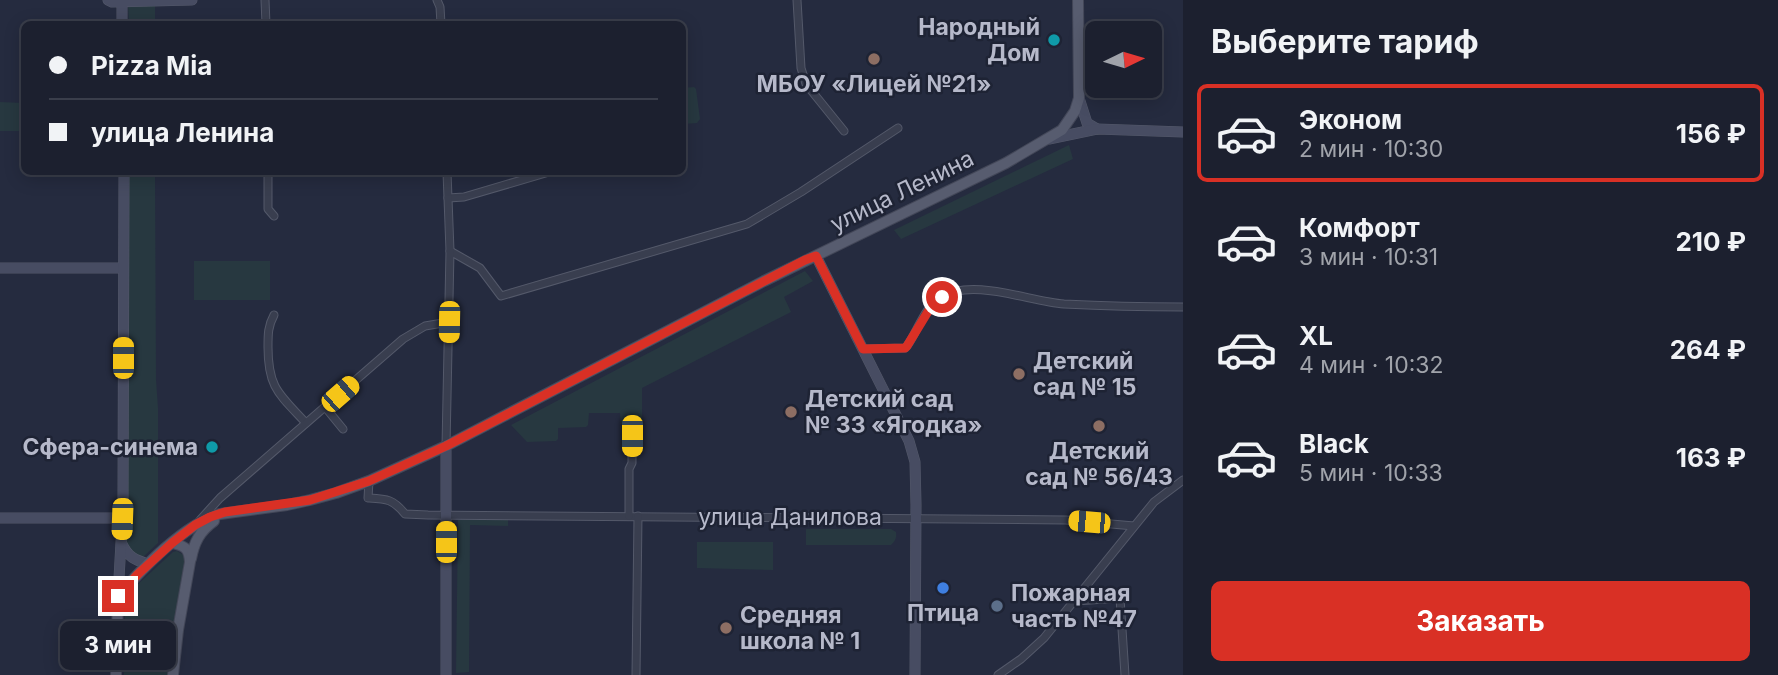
<!DOCTYPE html>
<html lang="ru">
<meta charset="utf-8">
<style>
body{margin:0;font-family:Inter,sans-serif;background:#252837;color:#f1f3f6;height:100vh;display:flex;flex-direction:column;font-size:26px;white-space:nowrap}
*{box-sizing:border-box;margin:0}
p{font-size:23px;color:#a0a3aa}
.icon{flex:none;width:38px;height:38px;fill:none;stroke:currentColor;stroke-width:2;stroke-linecap:round;stroke-linejoin:round}
.map{position:relative;flex:1;overflow:hidden}
.sheet{display:flex;flex-direction:column;background:#1c202f;width:595px}
.sheet>*{flex:none}
.top-card{position:absolute;left:21px;top:21px;width:665px;height:154px;border-radius:10px;box-shadow:0 4px 18px #0003,0 0 0 2px #3a3e4b;display:grid;align-content:center;height:154px;padding:0 28px;background:#1c202f}
.needle{width:46px;rotate:85deg}
.buttons{position:absolute;left:1085px;top:21px;display:grid;gap:14px}
.buttons a{display:grid;place-items:center;width:77px;height:77px;border-radius:10px;background:#1c202f;box-shadow:0 4px 18px #0003,0 0 0 2px #3a3e4b;font-size:35px}
.end{position:absolute;width:32px;height:32px;margin:-16px;border:9px solid #d93025;background:#fff;box-shadow:0 0 0 4px #fff}
.from{border-radius:50%}
.bubble{position:absolute;height:49px;border-radius:10px;background:#1c202f;box-shadow:0 4px 18px #0003,0 0 0 2px #3a3e4b;font-size:23px;font-weight:700;line-height:49px;text-align:center}
.car{position:absolute;width:21px;height:42px;margin:-21px -10px;border-radius:9px;box-shadow:0 0 5px 2px #0007;background:linear-gradient(#f5c518 24%,#345 0 40%,#f5c518 0 76%,#345 0 86%,#f5c518 0)}
.top-card b{display:flex;align-items:center;gap:24px;height:66px;font-size:26px}
.top-card b+b{border-top:2px solid #3a3e4b}
.top-card i{width:18px;height:18px;background:#f1f3f6}
ul{padding:0;list-style:none}
li{display:flex;align-items:center;gap:21px;height:98px;margin:0 14px 10px;padding:0 14px;border:4px solid transparent;border-radius:10px}
li div{flex:1}
li b{display:block;font-size:26px}
li em{font-style:normal;font-weight:700}
li.active{border-color:#d93025}
li>.icon{width:63px;height:63px;stroke-width:1.5}
h2{padding:0 28px;font-size:32px;line-height:84px}
.action{display:flex;gap:14px;margin-top:auto;padding:14px 28px}
.action a{flex:1;height:80px;border-radius:10px;background:#d93025;color:#fff;font-size:28px;font-weight:700;line-height:80px;text-align:center}
main{display:flex;flex:1;min-height:0}
.map>svg:first-child{display:block}
</style>
<main>
<div class="map">
<svg width="1183" height="675" viewBox="0 0 1183 675">
<rect width="100%" height="100%" fill="#252b3f"/>
<g fill="#273840">
<path d="M128,5H155V24H129Z"/>
<path d="M694,87L696,89L700,119L697,123L683,124V88Z"/>
<path d="M0,102L24,103V131H0Z"/>
<path d="M1069,145L1073,159L901,239L894,230Z"/>
<path d="M126,172H155L156,380L158,408V543L143,557H135L125,542Z"/>
<rect x="194" y="261" width="76" height="39"/>
<path d="M805,271L813,281L784,297L791,312L642,388V423L621,424L620,413H589L588,425L586,427L558,428V439L556,441L527,442L511,425Z"/>
<path d="M508,518V526L470,525L469,672L456,673L458,520Z"/>
<path d="M806,529H891L896,532C897,538 895,541 891,545H806Z"/>
<path d="M697,542H773V570L697,568Z"/>
<path d="M177,551L185,556L169,675H124L125,596L173,552Z"/>
</g>
<g fill="none" stroke-linecap="round" stroke-linejoin="round">
<defs>
<g id="street">
<path d="M265,0L266,24"/>
<path d="M437,0L440,7L441,24"/>
<path d="M797,0L801,68L806,84L844,131"/>
<path d="M268,172V209L274,216"/>
<path d="M448,198L464,197L549,172"/>
<path d="M450,251L480,268L501,296L747,224L801,192L898,128"/>
<path d="M274,315C268,326 268,334 268,347C268,388 279,394 306,423"/>
<path d="M863,349L905,348L907,346C918,331 924,307 941,297C973,278 1028,301 1064,304C1103,306 1143,307 1183,307"/>
<path d="M325,407L343,429"/>
<path d="M446,446L450,251L447,172"/>
<path d="M369,481L368,498C387,499 393,499 405,514L428,515L1066,520L1134,526"/>
<path d="M629,516V469L632,463V436"/>
<path d="M200,520L220,498L403,339L425,326L449,322"/>
<path d="M1075,601L1120,598L1125,675"/>
<path d="M636,675L638,516"/>
<path d="M998,675L1021,659L1044,638L1154,502L1183,480"/>
</g>
<g id="secondary">
<path d="M108,0L112,2L192,0"/>
<path d="M122,0V24"/>
<path d="M1079,98L1087,123L1097,129"/>
<path d="M1049,139L1097,129L1183,132"/>
<path d="M816,256L909,441L915,462L916,505L915,675"/>
<path d="M0,268H123"/>
<path d="M0,518H122"/>
<path d="M122,544C128,557 135,560 148,564"/>
<path d="M118,596L123,507L124,172"/>
<path d="M446,675V446"/>
</g>
<g id="primary">
<path d="M172,543C185,546 189,548 190,562L178,630L173,675"/>
<path d="M191,559C194,542 200,531 214,521"/>
<path d="M116,675L118,596C143,568 183,525 220,514L287,505L310,500L336,493L369,481L446,446L764,281L1006,163L1062,130L1075,111L1079,98L1078,0"/>
</g>
</defs>
<use href="#street" stroke="#54596a" stroke-width="9"/>
<use href="#secondary" stroke="#54596a" stroke-width="11"/>
<use href="#primary" stroke="#434758" stroke-width="12"/>
<use href="#street" stroke="#393e4f" stroke-width="7"/>
<use href="#secondary" stroke="#474c62" stroke-width="10"/>
<use href="#primary" stroke="#575c6f" stroke-width="10"/>
</g>
<g fill="none" stroke-linecap="round" stroke-linejoin="round">
<path stroke="#d93025" stroke-width="9" d="M118,596L138,574L172,543L195,525L210,517L225,512L310,500L369,481L446,446L805,260L816,256L863,349L905,348L907,346L932,305L942,297"/>
</g>
<g fill="#0f9aa8" stroke="#1e2334" stroke-width="2.5">
<circle cx="1054" cy="40" r="7"/>
<circle cx="212" cy="447" r="7"/>
</g>
<g fill="#8d6e63" stroke="#1e2334" stroke-width="2.5">
<circle cx="874" cy="59" r="7"/>
<circle cx="1019" cy="374" r="7"/>
<circle cx="791" cy="412" r="7"/>
<circle cx="1099" cy="426" r="7"/>
<circle cx="726" cy="628" r="7"/>
</g>
<circle fill="#3f7fe0" stroke="#1e2334" stroke-width="2.5" cx="943" cy="588" r="7"/>
<circle fill="#5c6f8a" stroke="#1e2334" stroke-width="2.5" cx="997" cy="606" r="7"/>
<g text-anchor="middle" dominant-baseline="central" stroke-width="5" stroke-linejoin="round" paint-order="stroke">
<g font-size="23" font-weight="bold" fill="#b6b9ca" stroke="#1e2334" text-anchor="start">
<text x="1040" y="27" text-anchor="end">Народный<tspan x="1040" dy="26">Дом</tspan></text>
<text x="874" y="84" text-anchor="middle">МБОУ «Лицей №21»</text>
<text x="1033" y="361">Детский<tspan x="1033" dy="26">сад № 15</tspan></text>
<text x="805" y="399">Детский сад<tspan x="805" dy="26">№ 33 «Ягодка»</tspan></text>
<text x="198" y="447" text-anchor="end">Сфера-синема</text>
<text x="1099" y="451" text-anchor="middle">Детский<tspan x="1099" dy="26">сад № 56/43</tspan></text>
<text x="1011" y="593">Пожарная<tspan x="1011" dy="26">часть №47</tspan></text>
<text x="943" y="613" text-anchor="middle">Птица</text>
<text x="740" y="615">Средняя<tspan x="740" dy="26">школа № 1</tspan></text>
</g>
<g font-size="23" fill="#b6b9ca" stroke="#1e2334">
<text transform="translate(902 191) rotate(-26)">улица Ленина</text>
<text x="790" y="517">улица Данилова</text>
</g>
</g>
</svg>
<div class="buttons">
<a><svg class="needle" viewBox="-14 -14 28 28"><path d="M0-13l5 13h-10z" fill="#e53935"/><path d="M0 13l5-13h-10z" fill="#a0a3aa"/></svg></a>
</div>
<i class="end from" style="left:942px;top:297px"></i>
<i class="end" style="left:118px;top:596px"></i>
<div class="bubble" style="left:60px;top:621px;width:116px">3 мин</div>
<i class="car" style="left:449px;top:322px;rotate:181deg"></i>
<i class="car" style="left:123px;top:358px;rotate:0deg"></i>
<i class="car" style="left:340px;top:394px;rotate:49deg"></i>
<i class="car" style="left:632px;top:436px;rotate:180deg"></i>
<i class="car" style="left:122px;top:519px;rotate:182deg"></i>
<i class="car" style="left:1089px;top:522px;rotate:275deg"></i>
<i class="car" style="left:446px;top:542px;rotate:0deg"></i>
<div class="top-card">
<b><i class="from"></i>Pizza Mia</b>
<b><i></i>улица Ленина</b>
</div>
</div>
<section class="sheet">
<h2>Выберите тариф</h2>
<ul>
<li class="active"><svg class="icon" aria-label="car" viewBox="0 0 24 24"><path d="M5 17H2v-5l4-1 3-4h7l3 4 3 1v5h-3M9 17h6M6 11h13"/><circle cx="7" cy="17" r="2"/><circle cx="17" cy="17" r="2"/></svg><div><b>Эконом</b><p>2 мин · 10:30</p></div><em>156 ₽</em></li>
<li><svg class="icon" aria-label="car" viewBox="0 0 24 24"><path d="M5 17H2v-5l4-1 3-4h7l3 4 3 1v5h-3M9 17h6M6 11h13"/><circle cx="7" cy="17" r="2"/><circle cx="17" cy="17" r="2"/></svg><div><b>Комфорт</b><p>3 мин · 10:31</p></div><em>210 ₽</em></li>
<li><svg class="icon" aria-label="car" viewBox="0 0 24 24"><path d="M5 17H2v-5l4-1 3-4h7l3 4 3 1v5h-3M9 17h6M6 11h13"/><circle cx="7" cy="17" r="2"/><circle cx="17" cy="17" r="2"/></svg><div><b>XL</b><p>4 мин · 10:32</p></div><em>264 ₽</em></li>
<li><svg class="icon" aria-label="car" viewBox="0 0 24 24"><path d="M5 17H2v-5l4-1 3-4h7l3 4 3 1v5h-3M9 17h6M6 11h13"/><circle cx="7" cy="17" r="2"/><circle cx="17" cy="17" r="2"/></svg><div><b>Black</b><p>5 мин · 10:33</p></div><em>163 ₽</em></li>
</ul>
<div class="action"><a>Заказать</a></div>
</section>
</main>
